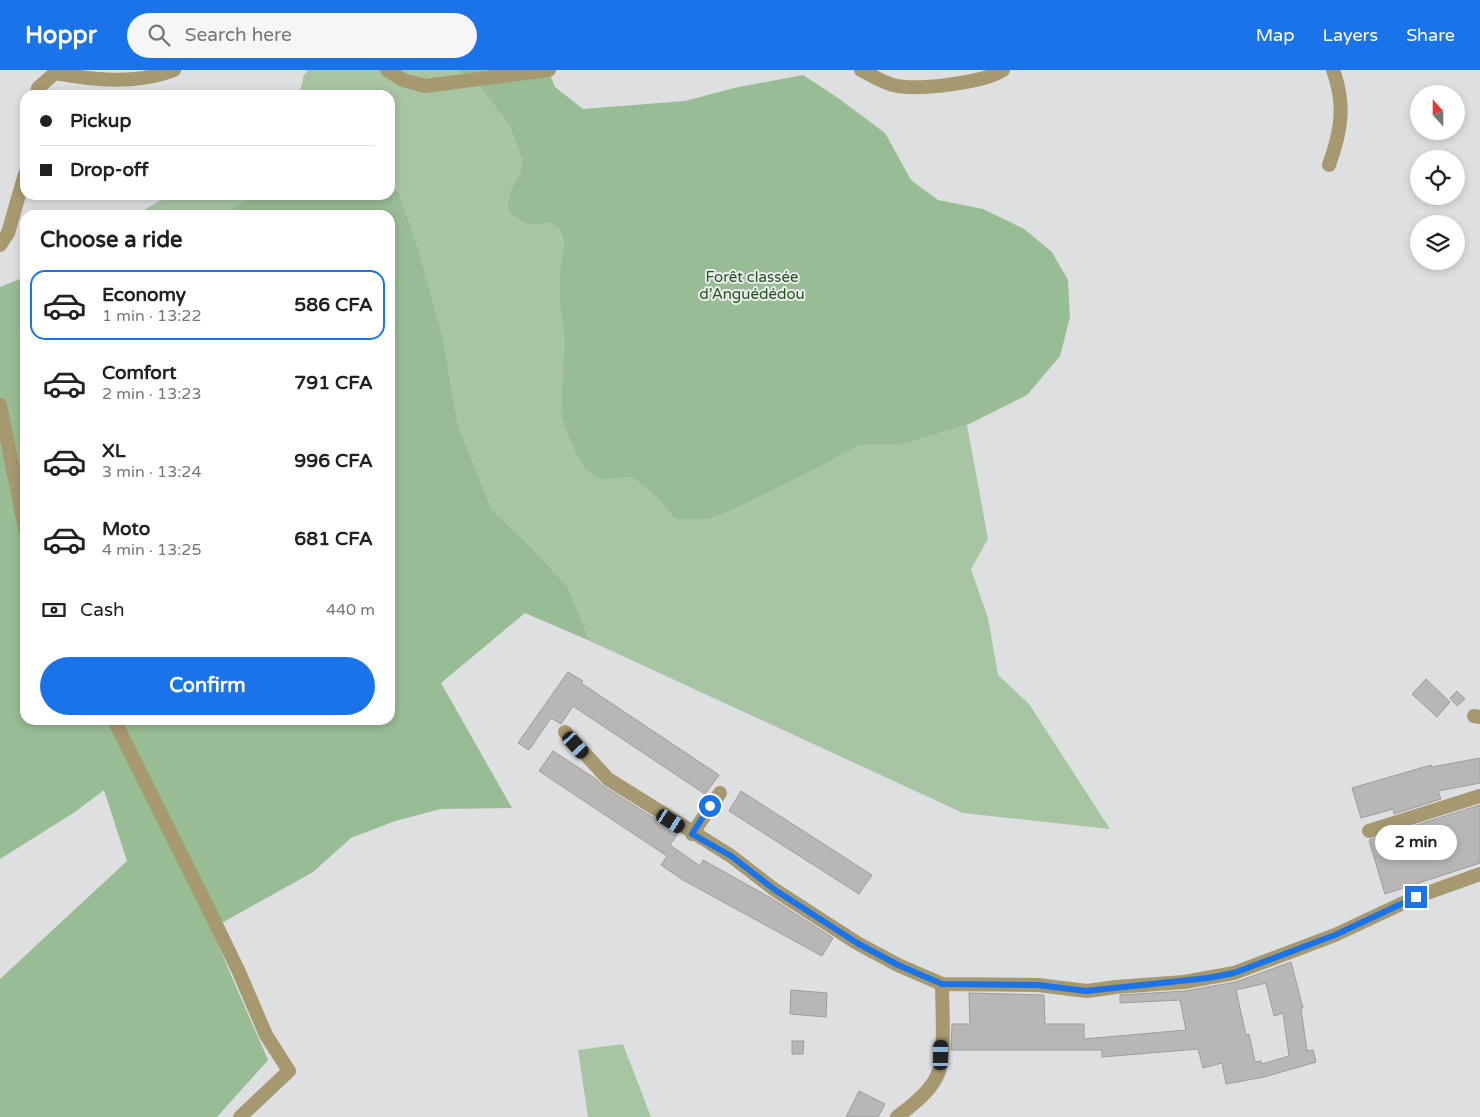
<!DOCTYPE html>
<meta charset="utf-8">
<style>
body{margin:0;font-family:"Varela Round",sans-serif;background:#f6f6f6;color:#222;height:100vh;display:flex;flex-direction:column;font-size:19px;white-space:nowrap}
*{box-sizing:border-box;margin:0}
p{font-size:16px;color:#767676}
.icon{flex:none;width:28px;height:28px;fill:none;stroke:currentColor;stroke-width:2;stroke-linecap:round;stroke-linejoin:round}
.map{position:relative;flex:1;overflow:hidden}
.drawer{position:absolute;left:20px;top:140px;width:375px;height:515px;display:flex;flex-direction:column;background:#fff;border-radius:15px;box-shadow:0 2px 8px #0003}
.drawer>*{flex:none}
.guide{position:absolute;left:20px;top:20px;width:375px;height:110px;border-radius:15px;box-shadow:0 2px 8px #0003;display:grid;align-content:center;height:110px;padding:0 20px;background:#fff}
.needle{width:32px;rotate:339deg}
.controls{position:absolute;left:1410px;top:15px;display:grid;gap:10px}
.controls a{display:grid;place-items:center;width:55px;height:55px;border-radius:50%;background:#fff;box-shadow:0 2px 8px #0003;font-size:25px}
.end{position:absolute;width:22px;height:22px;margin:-11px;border:6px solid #1a73e8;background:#fff;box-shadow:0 0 0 2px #fff}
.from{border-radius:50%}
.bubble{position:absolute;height:35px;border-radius:18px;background:#fff;box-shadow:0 2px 8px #0003;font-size:16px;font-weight:700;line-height:35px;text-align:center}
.car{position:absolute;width:15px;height:30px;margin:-15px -8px;border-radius:6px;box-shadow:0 0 4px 1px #0007;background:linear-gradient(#222 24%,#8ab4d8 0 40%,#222 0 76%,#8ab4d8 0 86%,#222 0)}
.guide b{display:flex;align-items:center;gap:18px;height:48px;font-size:19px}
.guide b+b{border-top:1px solid #e0e0e0}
.guide i{width:12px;height:12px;background:#222}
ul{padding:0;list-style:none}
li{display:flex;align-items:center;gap:15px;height:70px;margin:0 10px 8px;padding:0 10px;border:2px solid transparent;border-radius:15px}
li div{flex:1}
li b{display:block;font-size:19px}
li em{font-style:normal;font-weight:700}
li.selected{border-color:#1a73e8}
li>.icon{width:45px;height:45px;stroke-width:1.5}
h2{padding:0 20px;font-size:22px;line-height:60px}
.pay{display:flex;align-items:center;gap:12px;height:55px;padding:0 20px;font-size:19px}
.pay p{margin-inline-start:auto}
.action{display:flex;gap:10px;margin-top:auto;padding:10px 20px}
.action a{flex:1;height:58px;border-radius:30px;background:#1a73e8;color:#fff;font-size:20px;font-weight:700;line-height:58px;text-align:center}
header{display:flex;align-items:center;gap:30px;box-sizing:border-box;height:70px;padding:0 25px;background:#1a73e8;color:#fff}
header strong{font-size:24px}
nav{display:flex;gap:28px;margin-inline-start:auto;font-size:18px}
.search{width:350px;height:45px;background:#f6f6f6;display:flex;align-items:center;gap:12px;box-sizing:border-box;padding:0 18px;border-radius:28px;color:#767676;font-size:19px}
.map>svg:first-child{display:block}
</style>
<header>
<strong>Hoppr</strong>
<div class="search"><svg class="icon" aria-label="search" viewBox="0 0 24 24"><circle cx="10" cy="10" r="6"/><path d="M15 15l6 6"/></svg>Search here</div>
<nav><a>Map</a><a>Layers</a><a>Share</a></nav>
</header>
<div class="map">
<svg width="1480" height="1047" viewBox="0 0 1480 1047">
<rect width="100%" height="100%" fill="#dedfe1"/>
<g fill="#a8c5a3">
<path d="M308,0H457L482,19L510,57L522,89L520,103L510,121L507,135L511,145L529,155L550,153L559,159L564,173L560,201L559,228L564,266L561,345L600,410L632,407L656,427L675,449H709L726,443L812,401L860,375H900L967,355L988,469L971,499L988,548L998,605L1029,634L1110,759L963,743L590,571L568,517L530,476L492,440L458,355L443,268L419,181L399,122L390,120V25H299L304,5Z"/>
<path d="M169,125H254L234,137L231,145H136Z"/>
<path d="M623,974L651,1047H588L578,980Z"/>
</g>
<g fill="#98bc93">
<path d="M457,0H548L555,17L583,39L685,31L734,18L803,5L838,28L885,63L911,110L938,130L983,139L1024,159L1052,182L1068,210L1070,247L1060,286L1027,325L967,355L900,375H860L812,401L726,443L709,449H675L656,427L632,407L600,410L585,398L574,379L561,345L564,266L559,228L560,201L564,172L559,159L550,153L529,155L511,145L507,135L510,121L520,103L522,89L510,57L482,19Z"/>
<path d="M390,120L399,122L419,181L443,268L458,355L492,440L530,476L568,517L590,571L525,543L441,613L512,738L441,739L395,751L351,768L313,802L211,859L268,990L217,1047H0V909L127,791L104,720L75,742L0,789V217L25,207V650H390V145H231L234,137L254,125H390Z"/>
</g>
<g fill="#b9b7b6" stroke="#9d9c9b" fill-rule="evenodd">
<path d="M568,602L583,611L581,613L719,705L705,724L573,636L561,654L551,648L529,680L518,673Z"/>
<path d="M1426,609L1450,632L1437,647L1412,624Z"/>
<path d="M1457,621L1465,629L1457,636L1450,628Z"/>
<path d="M553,681L596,709L603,716L678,763L670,775L700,796L703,790L771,828L833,868L822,886L683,810L661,795L667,786L539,701Z"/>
<path d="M1480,688V713L1438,721L1441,729L1394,744L1393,739L1361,748L1352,718L1431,695L1432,697Z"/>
<path d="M741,721L872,805L859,824L729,741Z"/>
<path d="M1480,735V793L1385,824L1369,770Z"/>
<path d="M1291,892L1303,938H1301L1307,981L1313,980L1316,992L1264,1007L1226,1014L1222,993L1203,998L1198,979L1102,987V980H951L952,954H970L969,923L1044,925L1045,954H1084V969L1186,960L1180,930L1120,933V925L1185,921L1236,912ZM1266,913L1274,946L1283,943L1289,986L1262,994L1261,991L1255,992L1249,964L1246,965L1236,920Z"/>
<path d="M791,920L827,923L826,947L790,944Z"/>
<path d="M792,971H804L803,984H792Z"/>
<path d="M859,1021L885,1034L878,1047H846Z"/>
</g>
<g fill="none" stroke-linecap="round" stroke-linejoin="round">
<g stroke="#a6986f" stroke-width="14">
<path d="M387,0L403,10L425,16L549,0"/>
<path d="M861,0C871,5 882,12 893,15C915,21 984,13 1003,0"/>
<path d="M37,25L38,18L55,3C94,10 136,15 174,0"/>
<path d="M1329,95C1341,62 1346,35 1333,0"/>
<path d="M0,175L8,163L25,104"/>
<path d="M0,335L25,458"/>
<path d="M1474,646L1480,647"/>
<path d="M114,650L206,834L239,902L266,965L289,1001L240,1047"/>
<path d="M565,662L608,709L731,786L775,820L857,873L898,895L942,914L1038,915L1087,921L1116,917L1184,912L1234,903L1335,865L1416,827L1480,804"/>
<path d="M1369,761L1480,726"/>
<path d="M692,764L720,723"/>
<path d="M897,1047C911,1036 929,1023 937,1006C946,988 942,937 942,914"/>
</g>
</g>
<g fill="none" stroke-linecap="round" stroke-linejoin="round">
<path stroke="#1a73e8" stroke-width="6" d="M710,736L692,764L731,786L775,820L857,873L898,895L942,914L1038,915L1086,921L1208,908L1234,903L1335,865L1416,827"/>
</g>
<g text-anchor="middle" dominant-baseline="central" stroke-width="4" stroke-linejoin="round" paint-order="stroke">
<g font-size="15" fill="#24541d" stroke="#ebecee">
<text x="752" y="207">Forêt classée<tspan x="752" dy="17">d’Anguédédou</tspan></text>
</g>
</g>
</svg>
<div class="controls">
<a><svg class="needle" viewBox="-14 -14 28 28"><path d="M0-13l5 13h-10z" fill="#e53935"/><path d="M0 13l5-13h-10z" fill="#767676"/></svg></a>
<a><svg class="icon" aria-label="locate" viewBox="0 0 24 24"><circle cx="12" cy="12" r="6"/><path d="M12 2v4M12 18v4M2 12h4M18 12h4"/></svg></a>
<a><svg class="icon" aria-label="layers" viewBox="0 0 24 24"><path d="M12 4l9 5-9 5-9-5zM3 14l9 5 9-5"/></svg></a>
</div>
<i class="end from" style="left:710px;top:736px"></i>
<i class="end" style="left:1416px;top:827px"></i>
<div class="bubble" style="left:1375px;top:755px;width:82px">2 min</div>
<i class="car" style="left:576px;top:675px;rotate:138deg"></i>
<i class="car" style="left:671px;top:751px;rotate:122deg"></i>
<i class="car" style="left:941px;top:985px;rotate:1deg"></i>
<div class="guide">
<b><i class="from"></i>Pickup</b>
<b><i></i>Drop-off</b>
</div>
<section class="drawer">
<h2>Choose a ride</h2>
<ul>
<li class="selected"><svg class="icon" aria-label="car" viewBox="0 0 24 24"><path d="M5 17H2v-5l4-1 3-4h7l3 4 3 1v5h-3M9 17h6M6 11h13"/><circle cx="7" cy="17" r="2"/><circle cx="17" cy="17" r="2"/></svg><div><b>Economy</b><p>1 min · 13:22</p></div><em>586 CFA</em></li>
<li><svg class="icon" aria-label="car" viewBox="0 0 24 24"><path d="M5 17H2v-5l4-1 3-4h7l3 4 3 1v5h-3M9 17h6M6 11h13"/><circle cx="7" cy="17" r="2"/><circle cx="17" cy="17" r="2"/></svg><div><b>Comfort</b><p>2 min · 13:23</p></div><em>791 CFA</em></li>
<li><svg class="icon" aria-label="car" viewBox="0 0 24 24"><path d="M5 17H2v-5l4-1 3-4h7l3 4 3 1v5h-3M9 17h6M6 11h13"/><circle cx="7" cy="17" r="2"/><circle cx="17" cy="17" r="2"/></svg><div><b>XL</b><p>3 min · 13:24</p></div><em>996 CFA</em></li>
<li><svg class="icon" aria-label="car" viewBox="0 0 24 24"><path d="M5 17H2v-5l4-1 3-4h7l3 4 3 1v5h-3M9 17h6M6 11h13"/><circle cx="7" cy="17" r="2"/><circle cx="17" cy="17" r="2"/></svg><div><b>Moto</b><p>4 min · 13:25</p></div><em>681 CFA</em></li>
</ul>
<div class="pay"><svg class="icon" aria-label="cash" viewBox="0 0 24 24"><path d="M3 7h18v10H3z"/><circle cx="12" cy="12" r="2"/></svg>Cash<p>440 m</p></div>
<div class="action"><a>Confirm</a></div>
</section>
</div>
